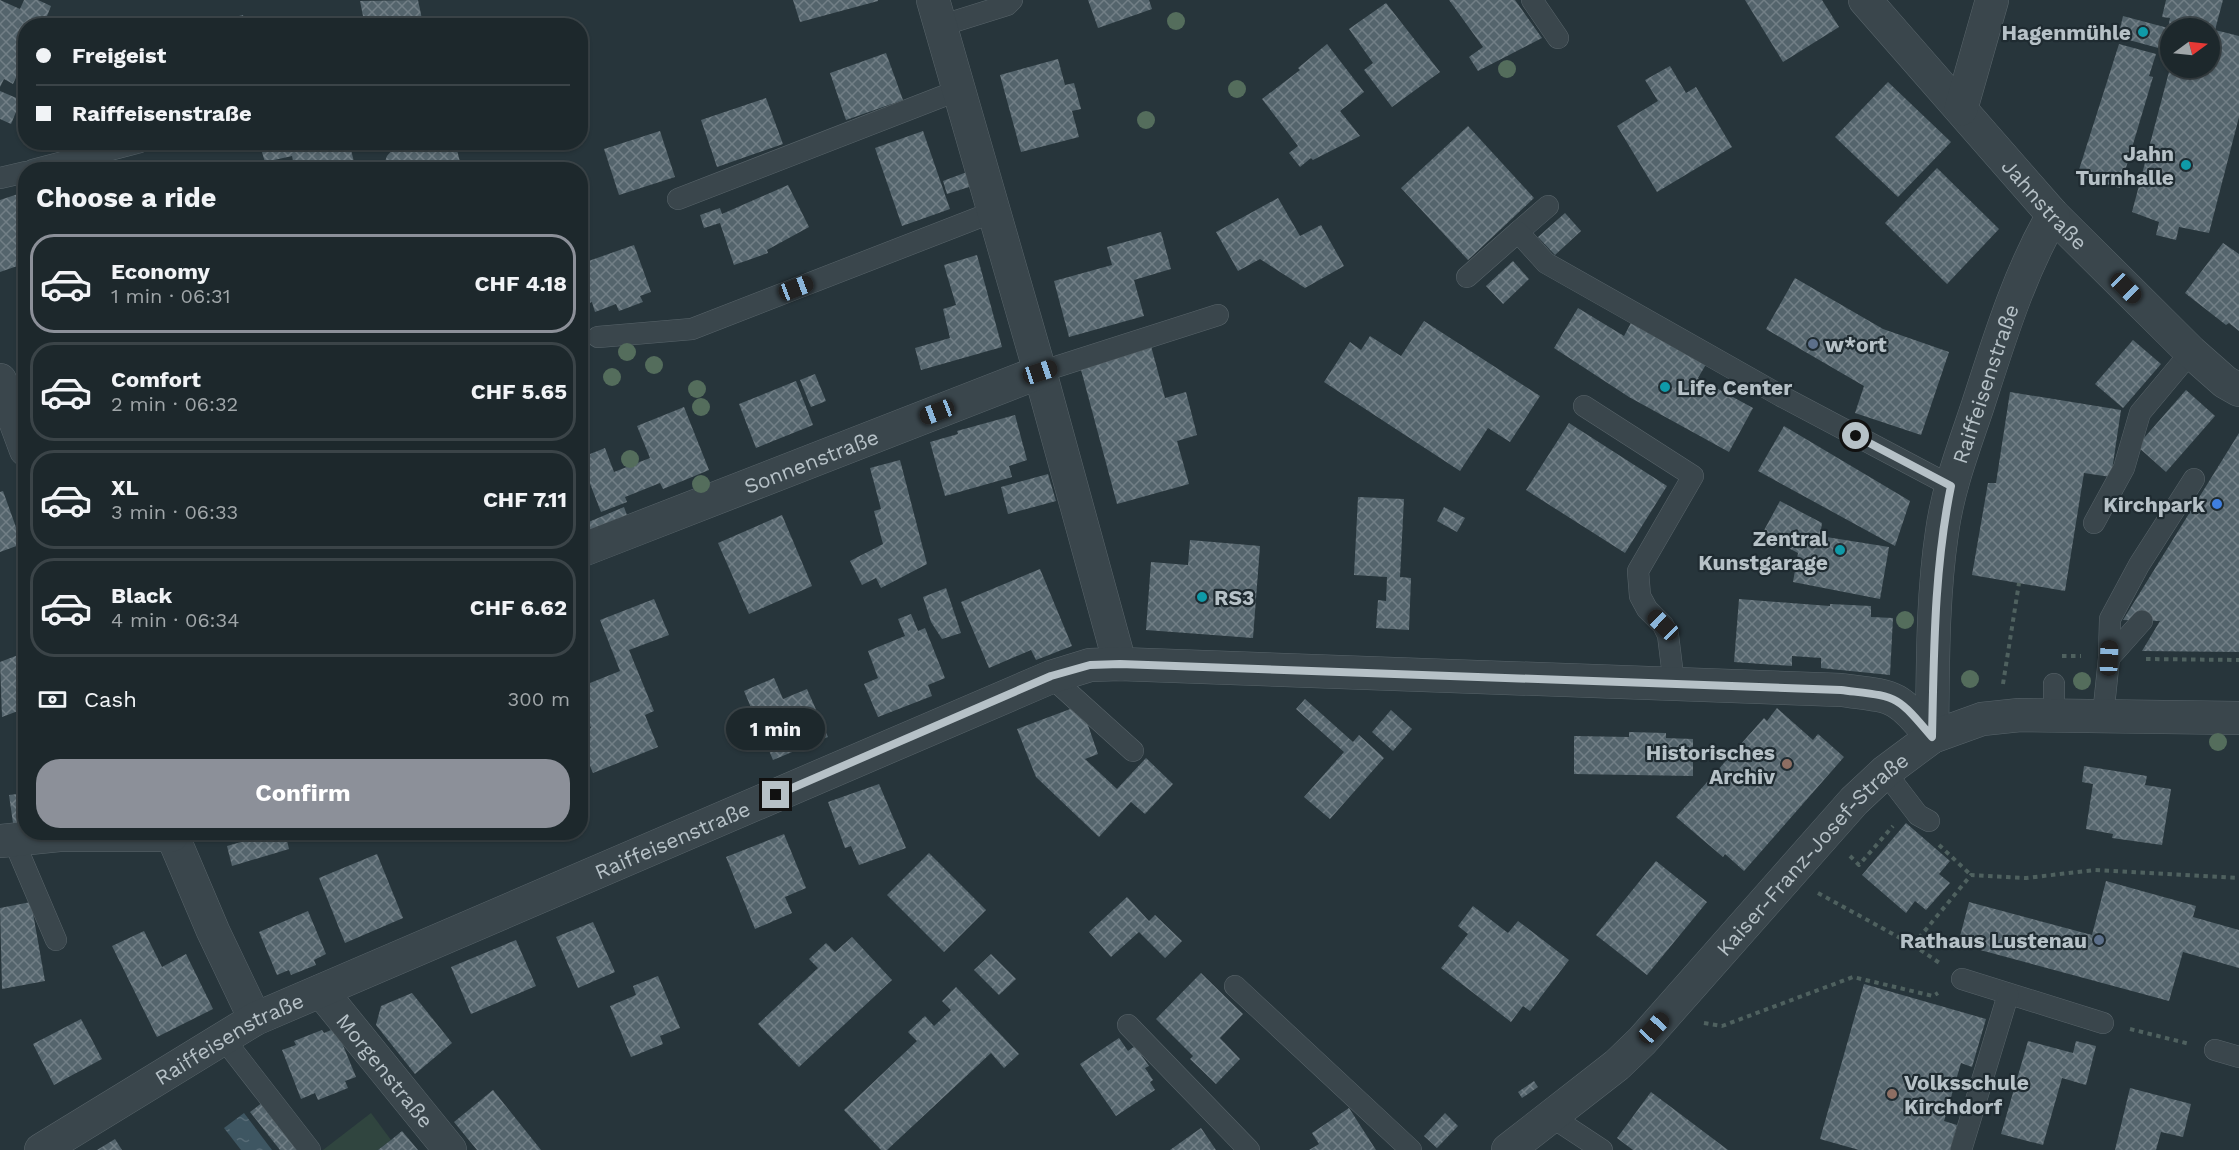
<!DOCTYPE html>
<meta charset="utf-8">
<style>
body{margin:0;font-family:"Work Sans",sans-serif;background:#253034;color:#f1f3f6;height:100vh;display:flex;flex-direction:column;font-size:22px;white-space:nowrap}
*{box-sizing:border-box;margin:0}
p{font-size:20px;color:#a0a6a9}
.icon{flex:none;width:33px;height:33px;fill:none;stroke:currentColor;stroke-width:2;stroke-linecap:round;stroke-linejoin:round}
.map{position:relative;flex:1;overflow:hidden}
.side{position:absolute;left:18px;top:162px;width:570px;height:678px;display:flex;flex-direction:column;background:#1d282c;border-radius:24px;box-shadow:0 2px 4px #0004,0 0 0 2px #3b4448}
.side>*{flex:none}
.hud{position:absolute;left:18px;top:18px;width:570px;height:132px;border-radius:24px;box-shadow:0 2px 4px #0004,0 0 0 2px #3b4448;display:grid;align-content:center;height:132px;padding:0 18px;background:#1d282c}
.needle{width:39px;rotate:75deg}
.controls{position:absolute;left:2160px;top:18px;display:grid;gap:12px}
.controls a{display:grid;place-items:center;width:60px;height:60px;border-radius:50%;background:#1d282c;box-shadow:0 2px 4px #0004,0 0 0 2px #3b4448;font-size:30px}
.end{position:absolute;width:27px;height:27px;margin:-14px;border:8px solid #b6c1c7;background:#111;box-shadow:0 0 0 3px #111}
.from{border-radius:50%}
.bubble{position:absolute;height:42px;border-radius:21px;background:#1d282c;box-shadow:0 2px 4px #0004,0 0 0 2px #3b4448;font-size:20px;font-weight:700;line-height:42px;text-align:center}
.car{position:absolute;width:18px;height:36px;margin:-18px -9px;border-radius:8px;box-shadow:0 0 4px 2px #0007;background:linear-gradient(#222 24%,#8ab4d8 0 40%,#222 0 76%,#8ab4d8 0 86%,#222 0)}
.hud b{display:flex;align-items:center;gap:21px;height:57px;font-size:22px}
.hud b+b{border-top:2px solid #3b4448}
.hud i{width:15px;height:15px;background:#f1f3f6}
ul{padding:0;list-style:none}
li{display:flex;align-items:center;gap:18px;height:99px;margin:0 12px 9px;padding:0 6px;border:3px solid #3b4448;border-radius:24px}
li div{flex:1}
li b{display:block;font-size:22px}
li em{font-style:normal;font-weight:700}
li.selected{border-color:#8c9099}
li>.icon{width:54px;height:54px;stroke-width:1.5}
h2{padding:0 18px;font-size:27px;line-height:72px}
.pay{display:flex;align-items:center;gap:15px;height:66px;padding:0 18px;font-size:22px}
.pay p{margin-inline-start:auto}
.primary-button{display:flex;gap:12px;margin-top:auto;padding:12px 18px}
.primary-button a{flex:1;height:69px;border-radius:24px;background:#8c9099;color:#fff;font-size:24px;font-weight:700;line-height:69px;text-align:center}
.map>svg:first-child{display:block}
</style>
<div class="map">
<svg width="2239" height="1150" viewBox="0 0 2239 1150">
<defs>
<pattern id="water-ripples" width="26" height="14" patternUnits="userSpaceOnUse" patternTransform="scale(1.5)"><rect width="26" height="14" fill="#3e5662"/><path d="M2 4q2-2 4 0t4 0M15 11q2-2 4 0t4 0" fill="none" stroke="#586c77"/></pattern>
<pattern id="building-cross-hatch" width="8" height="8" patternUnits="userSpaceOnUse" patternTransform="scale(1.5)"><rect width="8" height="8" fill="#54646c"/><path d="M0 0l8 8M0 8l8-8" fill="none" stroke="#727f86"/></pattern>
</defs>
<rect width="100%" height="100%" fill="#27353b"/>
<path fill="#30453f" d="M371,1113L391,1140L378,1150H323Z"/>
<path fill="url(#water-ripples)" d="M244,1113L272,1150H241L224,1128Z"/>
<g fill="url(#building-cross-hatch)">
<path d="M0,0L20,9L24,0H38L51,6L43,26H26V56L13,84L4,79L0,87Z"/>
<path d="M418,0L423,24L365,26L360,1Z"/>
<path d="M793,0H878V1L800,22Z"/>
<path d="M1088,0H1149L1152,9L1098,28Z"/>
<path d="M1449,0H1515L1542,38L1478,71L1469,57L1483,47Z"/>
<path d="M1745,0H1822L1839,27L1783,62Z"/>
<path d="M2166,0H2223L2215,30L2239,36V117L2209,233L2179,227L2176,240L2156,235L2159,222L2132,212L2170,68H2210V28H2170V61L2160,58L2162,49L2118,37L2123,16L2168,28L2170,18L2162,17Z"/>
<path d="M1386,3L1440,72L1392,107L1364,70L1373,63L1349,29Z"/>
<path d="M243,15L245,26H193L214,20L215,22Z"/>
<path d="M1327,44L1364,92L1340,111L1360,136L1313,160L1311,158L1300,167L1289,153L1298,146L1262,99L1300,70L1298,68Z"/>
<path d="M2119,44L2156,54L2149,76L2153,77L2120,188L2077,176Z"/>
<path d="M886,53L903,100L846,120L830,73Z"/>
<path d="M1058,59L1065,85L1074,83L1081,109L1072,111L1079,137L1021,152L1000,75Z"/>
<path d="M1670,66L1686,93L1696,87L1732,147L1657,192L1617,126L1658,101L1645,80Z"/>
<path d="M1888,82L1951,142L1898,197L1835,137Z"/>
<path d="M0,91L21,100L11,124L0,119Z"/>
<path d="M766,98L783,144L717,167L701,120Z"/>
<path d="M1468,126L1534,198L1468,260L1401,188Z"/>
<path d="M660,131L675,177L619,195L604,149Z"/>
<path d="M923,131L950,209L902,226L875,148Z"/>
<path d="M259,142H305L307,152L349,142L356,170H295L292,156L265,162Z"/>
<path d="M406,142H455L462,170H382L387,156L393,149Z"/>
<path d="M1937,168L1999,229L1947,284L1885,223Z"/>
<path d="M967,172L972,186L947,194L943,181Z"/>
<path d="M788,185L809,227L767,250L768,253L734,265L720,223L704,228L700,215L720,208L722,214Z"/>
<path d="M21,193L23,200L26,199V263L0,272V200Z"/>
<path d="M1278,198L1300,236L1321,225L1344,266L1305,288L1260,259L1238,271L1216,232Z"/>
<path d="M1565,213L1581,231L1555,255L1538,237Z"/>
<path d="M1161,232L1171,269L1134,280L1144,316L1069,337L1054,281L1112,265L1107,247Z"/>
<path d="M2223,243L2239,254V331L2229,323L2226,325L2185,293Z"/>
<path d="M634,245L651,292L640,296L643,302L619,311L616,304L595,312L592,302L582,306L580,264Z"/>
<path d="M977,255L1002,347L921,370L915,348L950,338L943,309L956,305L944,265Z"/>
<path d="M1513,261L1529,279L1503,304L1486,286Z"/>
<path d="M1795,278L1883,329L1949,352L1921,435L1855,413L1864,386L1766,329Z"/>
<path d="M1578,308L1624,336L1632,321L1708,361L1698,378L1753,408L1729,452L1629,397L1554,348Z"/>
<path d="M1424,321L1540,396L1510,442L1488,428L1460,471L1324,382L1350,342L1361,350L1370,336L1401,356Z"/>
<path d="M2133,340L2161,364L2123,408L2095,384Z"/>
<path d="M1151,346L1165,398L1186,392L1197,435L1177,441L1189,484L1117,504L1080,366Z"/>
<path d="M815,374L826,401L811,407L800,380Z"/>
<path d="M796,381L813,425L756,448L739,404Z"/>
<path d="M2186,390L2215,416L2166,472L2137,446Z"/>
<path d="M2010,392L2121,410L2111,477L2084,473L2065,591L1972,575L1988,483H1996Z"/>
<path d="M684,407L709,470L663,489L660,483L625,497L627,502L601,512L580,458L605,448L614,472L650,458L637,426Z"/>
<path d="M1015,415L1027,460L1009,466L1012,477L945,496L930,442L958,434L957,431Z"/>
<path d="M1569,423L1667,486L1625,553L1526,490Z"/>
<path d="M1784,426L1910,501L1895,546L1758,471Z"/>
<path d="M2239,433V652L2142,651L2160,621L2123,620Z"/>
<path d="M900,460L927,564L881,588L876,578L862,585L850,561L883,544L874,511L881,509L870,468Z"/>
<path d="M1048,474L1056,501L1008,514L1001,487Z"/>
<path d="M3,491L22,544L0,552V492Z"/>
<path d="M1358,497L1404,499L1400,577L1411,578L1409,630L1376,628L1378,600L1386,601L1387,577L1354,575Z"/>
<path d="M1780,501L1822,523L1820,536L1889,547L1880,599L1793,582L1798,553L1762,534Z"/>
<path d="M624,507L628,518L589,535L584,524Z"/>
<path d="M1444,507L1465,518L1457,532L1437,521Z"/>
<path d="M782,515L812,586L749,614L718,543Z"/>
<path d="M1190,540L1260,546L1253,638L1146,630L1151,562L1188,565Z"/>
<path d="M1040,569L1072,646L1036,660L1031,650L989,668L961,602Z"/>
<path d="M946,588L961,633L942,639L931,622L923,597Z"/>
<path d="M654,599L669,635L629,650L654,711L645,715L658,747L593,773L580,742V732L591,728L580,702V687L620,671L600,620Z"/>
<path d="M1739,599L1830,606V604L1871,606V617L1893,618L1890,675L1821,668V658L1792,656V666L1734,662Z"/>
<path d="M911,614L918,631L925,628L945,678L928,685L932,696L878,717L864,684L878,678L868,651L905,636L898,619Z"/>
<path d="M26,652V708L2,717L0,662Z"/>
<path d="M774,678L783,699L807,689L828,737L773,760L744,691Z"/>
<path d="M1305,699L1353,742L1359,735L1384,758L1330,819L1304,797L1344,752L1296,709Z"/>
<path d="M1081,705L1098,754L1085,759L1117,789L1146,758L1173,784L1145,814L1131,802L1099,837L1036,777L1017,729Z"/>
<path d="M1777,708L1813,740L1818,734L1844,757L1744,871L1725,854L1723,857L1676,817L1764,718L1767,721Z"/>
<path d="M1391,710L1412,729L1393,751L1372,732Z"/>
<path d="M1629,732L1666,733V738L1693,739V776L1574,774V736L1629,737Z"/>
<path d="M2084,766L2147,776L2145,785L2171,789L2162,845L2112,838L2113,834L2086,829L2093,784L2082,782Z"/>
<path d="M879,784L906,848L859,865L851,846L845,848L828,802Z"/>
<path d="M26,793V828L14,830L9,795Z"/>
<path d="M1906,823L1950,861L1939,874L1950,883L1926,910L1915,901L1906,913L1862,875Z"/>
<path d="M276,832H285L289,849L232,866L227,846Z"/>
<path d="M784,834L806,888L785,897L792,913L755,929L726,857Z"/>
<path d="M929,853L986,910L944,952L887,895Z"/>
<path d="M377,854L403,918L345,943L319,878Z"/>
<path d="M1656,861L1707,902L1647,975L1596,935Z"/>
<path d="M2106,881L2196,906L2193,917L2239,930V968L2183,952L2169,1001L1958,944L1969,902L2092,935Z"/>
<path d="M1127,897L1149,921L1155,915L1182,941L1165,958L1139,932L1111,957L1089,932Z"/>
<path d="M31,902L45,981L2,989L0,908Z"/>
<path d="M1473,906L1508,933L1518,921L1569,960L1530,1011L1523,1006L1511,1022L1441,968L1468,934L1458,926Z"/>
<path d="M308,911L326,954L314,960L316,965L291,975L289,970L277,975L259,932Z"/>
<path d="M593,922L615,972L578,988L556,937Z"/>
<path d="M144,931L162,967L186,954L213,1009L157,1037L112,946Z"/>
<path d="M852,937L892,980L799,1067L758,1024L818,968L809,959L826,943L835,952Z"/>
<path d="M516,940L536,986L471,1014L451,967Z"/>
<path d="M991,954L1016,979L999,995L974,970Z"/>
<path d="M1201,973L1243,1014L1220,1038L1240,1059L1216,1084L1190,1059L1193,1056L1156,1019Z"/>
<path d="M658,976L680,1028L660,1036L663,1044L631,1057L610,1006L636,995L633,986Z"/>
<path d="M1864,984L1986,1019L1972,1067L1961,1063L1944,1121L1957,1125L1950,1150H1859L1820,1139Z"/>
<path d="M956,987L1019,1054L1004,1068L991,1053L887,1150H881L844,1110L917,1041L908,1032L925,1016L934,1026L951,1010L942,1001Z"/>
<path d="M412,993L452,1043L415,1074L376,1025L381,1006Z"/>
<path d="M81,1019L102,1059L54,1085L33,1044Z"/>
<path d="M336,1028L356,1077L345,1081L348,1088L318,1100L315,1093L301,1099L282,1050L296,1045L294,1041L322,1030L324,1033Z"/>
<path d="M1119,1038L1128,1051L1135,1046L1149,1066L1145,1068L1153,1080L1150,1082L1155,1090L1116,1116L1080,1064Z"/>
<path d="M2028,1041L2073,1053L2076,1041L2096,1046L2086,1085L2062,1078L2043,1145L2001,1134Z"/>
<path d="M1534,1081L1538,1087L1522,1098L1518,1092Z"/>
<path d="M2130,1088L2191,1104L2183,1137L2161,1132L2156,1150H2115Z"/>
<path d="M493,1090L541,1150H477L454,1122Z"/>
<path d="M1651,1092L1728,1150H1633L1617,1138Z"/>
<path d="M263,1102L302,1150H280L250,1112Z"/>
<path d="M1349,1108L1376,1150H1309L1319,1144L1312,1133Z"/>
<path d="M1445,1113L1458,1126L1437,1148L1424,1136Z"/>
<path d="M1201,1128L1216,1150H1170Z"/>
<path d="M402,1131L418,1150H378L391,1140Z"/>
<path d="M115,1139L122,1150H97Z"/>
</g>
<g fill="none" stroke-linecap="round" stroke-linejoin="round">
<defs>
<g id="service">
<path d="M1532,0L1558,38"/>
<path d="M940,26L1007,5L1012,0"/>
<path d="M33,170L140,142"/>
<path d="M0,178L26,172"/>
<path d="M678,199L959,90"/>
<path d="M1518,232L1548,206"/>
<path d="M1467,277L1518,232L1546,263L1781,396L1951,486"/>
<path d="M598,337L692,329L993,212"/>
<path d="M1040,372L1218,315"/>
<path d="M1584,406L1693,476L1638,571L1640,596L1647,609L1663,625L1668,635L1674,684"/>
<path d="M2094,523L2124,468L2140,413L2191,352"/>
<path d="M2109,658L2110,619L2139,565L2194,479"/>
<path d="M1051,677L1133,751"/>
<path d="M2054,716V684"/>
<path d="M2103,716L2109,658L2142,621"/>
<path d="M1885,772L1918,815L1929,821"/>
<path d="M13,839L56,940"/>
<path d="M1962,979L2103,1023"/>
<path d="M1235,986L1411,1150"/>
<path d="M1128,1025L1249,1150"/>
<path d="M223,1038L310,1150"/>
<path d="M2215,1050L2239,1057"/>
<path d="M1552,1117L1602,1150"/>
<path d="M1961,1150L2008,995"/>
</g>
<g id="minor">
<path d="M933,0L1040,372L1120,664"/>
<path id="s1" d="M1865,0L2053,215L2191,352L2225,382L2239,390"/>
<path d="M1961,109L1992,0"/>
<path d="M0,380L26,450"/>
<path id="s2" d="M580,551L1040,372"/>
<path id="s3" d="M1932,737C1933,669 1932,600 1942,532C1948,488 1964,447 1978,405C1999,340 2019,274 2053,215"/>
<path d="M171,832L213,931L255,1019"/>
<path d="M0,841L59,835H172"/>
<path id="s4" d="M321,991L450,1150"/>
<path id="s5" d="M41,1150L255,1019L1051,677L1090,665L1120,664L1841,690C1897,697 1895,694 1932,737"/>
<path id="s6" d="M1508,1150L1617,1065L1642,1041L1854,801L1885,772L1932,737L1982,719L2020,715L2239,718"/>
</g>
</defs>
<use href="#service" stroke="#58646a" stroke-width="22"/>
<use href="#minor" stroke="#58646a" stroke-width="34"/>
<g stroke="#4f615f" stroke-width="4" stroke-dasharray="4.5 4.5" stroke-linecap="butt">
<path d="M2062,656H2081"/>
<path d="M2146,659L2239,660"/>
<path d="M2003,684L2019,583"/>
<path d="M1939,845L1971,875"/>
<path d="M1850,856L1859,865L1893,826"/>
<path d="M1818,893L1913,945L1941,964"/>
<path d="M1913,945L1971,875L2026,878L2095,870L2239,878"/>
<path d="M1704,1023L1722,1026L1853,977L1933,996L1938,993"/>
<path d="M2130,1029L2190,1044"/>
</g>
<use href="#service" stroke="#3a464c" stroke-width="21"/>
<use href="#minor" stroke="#3a464c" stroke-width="33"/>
</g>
<g fill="#546d5c">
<circle cx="1176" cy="21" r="9"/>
<circle cx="1507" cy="69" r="9"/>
<circle cx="1237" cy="89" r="9"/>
<circle cx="1146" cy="120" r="9"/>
<circle cx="627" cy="352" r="9"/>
<circle cx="654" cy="365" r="9"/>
<circle cx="612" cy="377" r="9"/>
<circle cx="697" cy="389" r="9"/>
<circle cx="701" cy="407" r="9"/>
<circle cx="630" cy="459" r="9"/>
<circle cx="701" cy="484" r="9"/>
<circle cx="1905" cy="620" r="9"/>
<circle cx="1970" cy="679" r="9"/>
<circle cx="2082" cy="681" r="9"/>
<circle cx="2218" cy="742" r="9"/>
</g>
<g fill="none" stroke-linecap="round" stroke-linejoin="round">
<path stroke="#b6c1c7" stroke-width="8" d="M776,795L1051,676L1090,665L1120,664L1841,690C1897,697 1895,693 1932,737C1934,652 1934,569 1951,486L1856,436"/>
</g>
<g fill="#0f9aa8" stroke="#1f2b31" stroke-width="2">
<circle cx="2143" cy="32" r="6"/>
<circle cx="2186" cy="165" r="6"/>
<circle cx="1665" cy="387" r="6"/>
<circle cx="1840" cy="550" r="6"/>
<circle cx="1202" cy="597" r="6"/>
</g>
<g fill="#5c6f8a" stroke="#1f2b31" stroke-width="2">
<circle cx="1813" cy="344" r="6"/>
<circle cx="2099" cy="940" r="6"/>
</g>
<circle fill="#3f7fe0" stroke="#1f2b31" stroke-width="2" cx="2217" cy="504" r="6"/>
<g fill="#8d6e63" stroke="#1f2b31" stroke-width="2">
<circle cx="1787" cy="764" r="6"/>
<circle cx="1892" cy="1094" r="6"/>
</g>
<g text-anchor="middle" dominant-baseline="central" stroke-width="4.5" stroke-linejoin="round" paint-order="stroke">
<g font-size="21" font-weight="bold" fill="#b6c1c7" stroke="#1f2b31" text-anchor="end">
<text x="2131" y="32">Hagenmühle</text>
<text x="2174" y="153">Jahn<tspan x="2174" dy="24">Turnhalle</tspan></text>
<text x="1825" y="344" text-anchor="start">w*ort</text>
<text x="1677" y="387" text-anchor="start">Life Center</text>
<text x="2205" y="504">Kirchpark</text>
<text x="1828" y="538">Zentral<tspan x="1828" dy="24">Kunstgarage</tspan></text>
<text x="1214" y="597" text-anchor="start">RS3</text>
<text x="1775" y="752">Historisches<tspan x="1775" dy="24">Archiv</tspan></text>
<text x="2087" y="940">Rathaus Lustenau</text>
<text x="1904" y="1082" text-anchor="start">Volksschule<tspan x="1904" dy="24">Kirchdorf</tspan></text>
</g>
<g font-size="21" fill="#b6c1c7" stroke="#1f2b31">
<text stroke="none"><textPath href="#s1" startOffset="272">Jahnstraße</textPath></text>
<text stroke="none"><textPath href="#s3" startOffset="360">Raiffeisenstraße</textPath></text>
<text stroke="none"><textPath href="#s2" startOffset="248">Sonnenstraße</textPath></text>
<text stroke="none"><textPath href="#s5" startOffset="705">Raiffeisenstraße</textPath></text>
<text stroke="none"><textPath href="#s6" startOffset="426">Kaiser-Franz-Josef-Straße</textPath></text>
<text stroke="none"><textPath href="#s5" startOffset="219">Raiffeisenstraße</textPath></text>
<text stroke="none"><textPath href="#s4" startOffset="102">Morgenstraße</textPath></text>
</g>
</g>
</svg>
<div class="controls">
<a><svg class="needle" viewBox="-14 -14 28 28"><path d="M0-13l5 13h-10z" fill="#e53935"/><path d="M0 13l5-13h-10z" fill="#a0a6a9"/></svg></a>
</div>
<i class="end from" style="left:1856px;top:436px"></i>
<i class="end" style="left:776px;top:795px"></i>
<div class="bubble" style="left:726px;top:708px;width:99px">1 min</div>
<i class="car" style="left:796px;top:288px;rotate:69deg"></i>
<i class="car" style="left:2126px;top:288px;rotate:135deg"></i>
<i class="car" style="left:1040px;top:372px;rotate:72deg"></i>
<i class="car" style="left:937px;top:412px;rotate:249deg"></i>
<i class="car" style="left:1663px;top:625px;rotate:314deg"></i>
<i class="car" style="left:2109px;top:658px;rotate:2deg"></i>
<i class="car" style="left:1654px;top:1028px;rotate:43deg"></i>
<div class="hud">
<b><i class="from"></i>Freigeist</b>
<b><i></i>Raiffeisenstraße</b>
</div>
<section class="side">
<h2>Choose a ride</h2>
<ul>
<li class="selected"><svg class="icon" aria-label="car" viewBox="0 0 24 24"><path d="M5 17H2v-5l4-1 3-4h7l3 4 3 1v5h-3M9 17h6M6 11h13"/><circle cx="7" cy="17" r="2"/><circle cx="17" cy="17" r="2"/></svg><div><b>Economy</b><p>1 min · 06:31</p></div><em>CHF 4.18</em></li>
<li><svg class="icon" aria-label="car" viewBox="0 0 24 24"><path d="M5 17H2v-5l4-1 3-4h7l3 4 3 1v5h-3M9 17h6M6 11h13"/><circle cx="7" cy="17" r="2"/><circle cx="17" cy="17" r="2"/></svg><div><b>Comfort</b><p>2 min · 06:32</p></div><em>CHF 5.65</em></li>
<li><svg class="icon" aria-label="car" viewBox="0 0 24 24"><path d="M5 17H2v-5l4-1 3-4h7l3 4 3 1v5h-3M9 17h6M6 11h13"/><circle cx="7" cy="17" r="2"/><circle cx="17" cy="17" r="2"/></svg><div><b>XL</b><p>3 min · 06:33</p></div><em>CHF 7.11</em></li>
<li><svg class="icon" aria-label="car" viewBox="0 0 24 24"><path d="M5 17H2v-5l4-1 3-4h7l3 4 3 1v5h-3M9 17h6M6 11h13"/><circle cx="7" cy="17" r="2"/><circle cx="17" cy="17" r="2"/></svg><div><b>Black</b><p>4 min · 06:34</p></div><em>CHF 6.62</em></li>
</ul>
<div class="pay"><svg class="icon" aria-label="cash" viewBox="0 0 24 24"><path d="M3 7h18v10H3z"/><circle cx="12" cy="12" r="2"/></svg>Cash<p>300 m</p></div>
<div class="primary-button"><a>Confirm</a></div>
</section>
</div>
